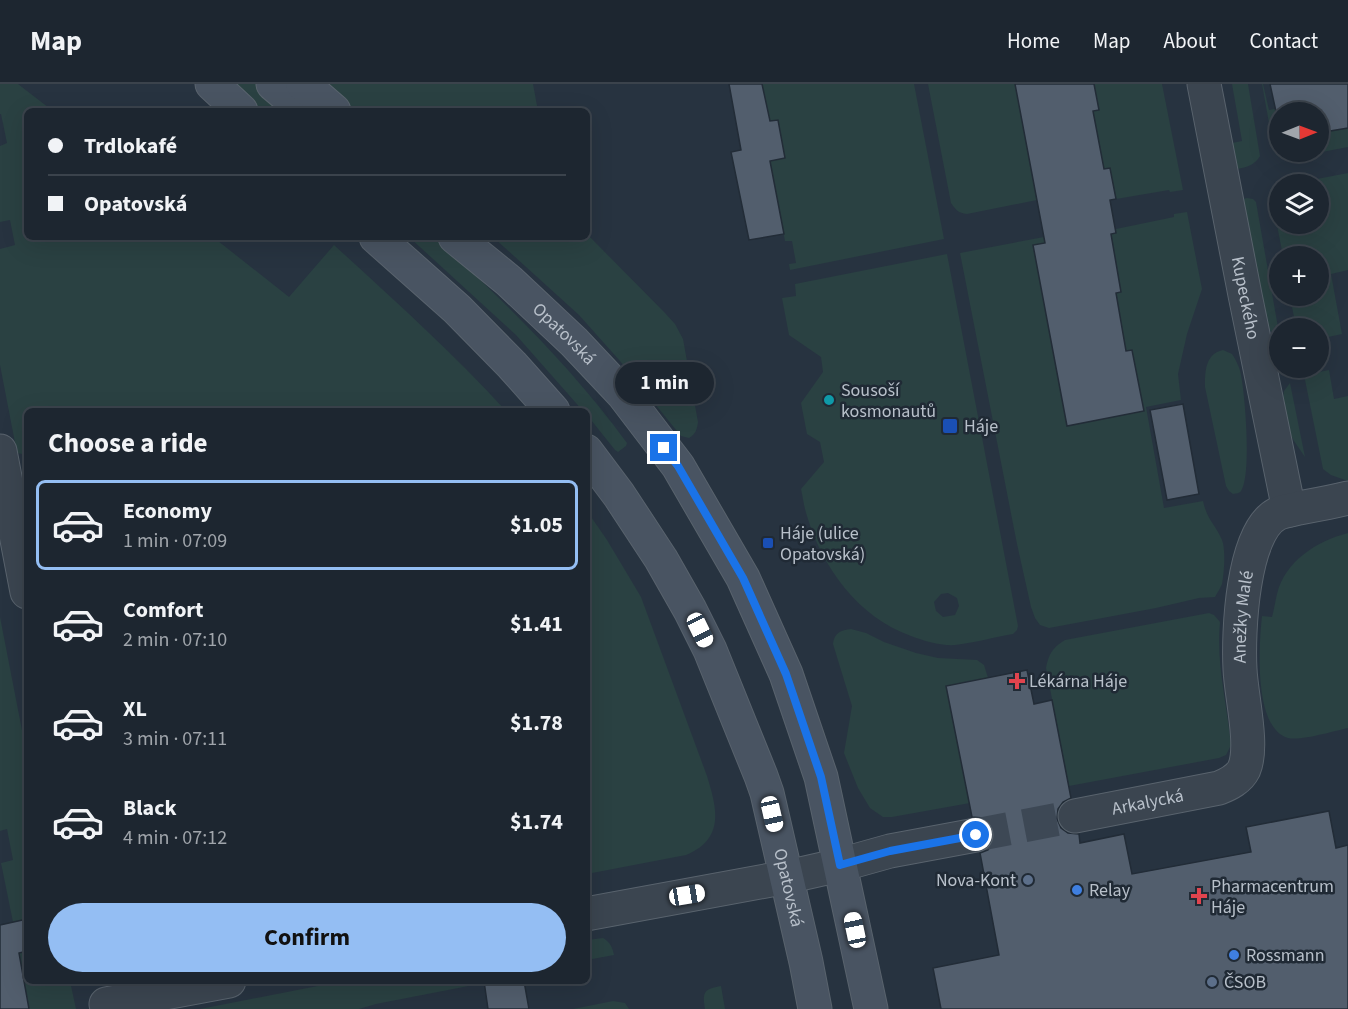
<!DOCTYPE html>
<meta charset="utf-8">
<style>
body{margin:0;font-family:"Source Sans 3",sans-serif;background:#2a323c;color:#f1f3f6;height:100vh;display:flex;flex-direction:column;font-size:22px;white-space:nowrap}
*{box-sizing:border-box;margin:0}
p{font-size:20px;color:#a0a5ab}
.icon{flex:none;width:33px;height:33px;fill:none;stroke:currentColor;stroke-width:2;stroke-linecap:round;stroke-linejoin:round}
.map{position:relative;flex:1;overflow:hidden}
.drawer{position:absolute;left:24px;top:324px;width:566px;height:576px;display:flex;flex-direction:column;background:#1d2630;border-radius:9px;box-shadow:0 6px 24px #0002,0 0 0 2px #3b434c}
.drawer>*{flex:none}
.hud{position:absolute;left:24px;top:24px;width:566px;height:132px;border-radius:9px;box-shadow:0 6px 24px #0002,0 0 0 2px #3b434c;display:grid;align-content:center;height:132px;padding:0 24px;background:#1d2630}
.needle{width:39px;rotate:89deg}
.buttons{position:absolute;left:1269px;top:18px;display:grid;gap:12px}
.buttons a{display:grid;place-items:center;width:60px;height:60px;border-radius:50%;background:#1d2630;box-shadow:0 6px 24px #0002,0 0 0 2px #3b434c;font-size:30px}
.end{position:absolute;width:27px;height:27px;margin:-14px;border:8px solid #1a73e8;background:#fff;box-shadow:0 0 0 3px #fff}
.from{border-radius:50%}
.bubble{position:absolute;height:42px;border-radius:21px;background:#1d2630;box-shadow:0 6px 24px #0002,0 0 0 2px #3b434c;font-size:20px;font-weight:700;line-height:42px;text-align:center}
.car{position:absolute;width:18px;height:36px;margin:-18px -9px;border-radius:8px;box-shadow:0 0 4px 2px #0007;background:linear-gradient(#fff 24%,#345 0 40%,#fff 0 76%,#345 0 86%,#fff 0)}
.hud b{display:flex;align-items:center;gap:21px;height:57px;font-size:22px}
.hud b+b{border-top:2px solid #3b434c}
.hud i{width:15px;height:15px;background:#f1f3f6}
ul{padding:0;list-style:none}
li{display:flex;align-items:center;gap:18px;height:90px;margin:0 12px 9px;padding:0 12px;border:3px solid transparent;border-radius:9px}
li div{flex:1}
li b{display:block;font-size:22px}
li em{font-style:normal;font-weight:700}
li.current{border-color:#94bef3}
li>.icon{width:54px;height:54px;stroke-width:1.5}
h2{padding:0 24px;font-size:27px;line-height:72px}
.primary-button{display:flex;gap:12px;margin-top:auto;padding:12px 24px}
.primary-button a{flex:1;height:69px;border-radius:36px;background:#94bef3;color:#111;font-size:24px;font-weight:700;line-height:69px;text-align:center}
header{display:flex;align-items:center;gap:36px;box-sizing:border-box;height:84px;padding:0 30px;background:#1d2630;border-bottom:2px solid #3b434c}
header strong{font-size:28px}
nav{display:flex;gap:33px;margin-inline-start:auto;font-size:21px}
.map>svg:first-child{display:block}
</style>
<header>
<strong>Map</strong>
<nav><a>Home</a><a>Map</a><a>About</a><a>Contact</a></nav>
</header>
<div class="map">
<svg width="1348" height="925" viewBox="0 0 1348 925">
<rect width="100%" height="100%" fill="#273340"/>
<g fill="#2a4142" fill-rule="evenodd">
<path d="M0,0H18L53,27H27V153H213L289,213L334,161C393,215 452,268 506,327H27V371L17,369L0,281V165L15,161L10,136L0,138V62L7,59L1,30H0Z"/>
<path d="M232,0H257L288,27H263Z"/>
<path d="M322,0H533L538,27H352Z"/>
<path d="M762,0H914L944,155L790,186L789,180L796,179L792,157H785L770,77L785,74L778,36L770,37Z"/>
<path d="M928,0H1015L1037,116L967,130C958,129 956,126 951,119Z"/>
<path d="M1094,0H1162L1183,106L1170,108L1169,106L1116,115L1110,84L1104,85L1093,27L1099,25Z"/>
<path d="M1232,0H1248L1260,72C1255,81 1247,83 1237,85L1232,59L1242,57Z"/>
<path d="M1262,0H1263L1269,26L1275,25L1279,46L1280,68H1318L1319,49L1348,44V63L1286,75L1279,73L1274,67Z"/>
<path d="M1348,89V186L1331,190L1342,250L1319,255L1318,244H1296L1290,212H1318V172H1283L1270,105L1279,103L1280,140H1318V100H1291Z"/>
<path d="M1247,114L1253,115L1256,118L1279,249V256L1269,245L1243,115Z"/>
<path d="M1187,128L1202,205L1187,250L1178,290L1181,316L1146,323L1164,424L1203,417C1207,436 1216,441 1222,456C1226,466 1224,490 1222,500C1220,505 1217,509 1215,513L1199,514L1156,524L1049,544L1040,541L1035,534L1031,523L1017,460L960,169L1044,153L1045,159L1138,297L1132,267H1126L1116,209L1121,208L1116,177L1107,151L1116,149V145L1174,133V130Z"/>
<path d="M587,150L665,229L675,240L683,255L698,338C697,345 696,350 689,354L681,352L620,277L579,231L493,153H586Z"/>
<path d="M409,153H434C505,218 570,281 627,359L626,362L618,368L615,366L587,331L586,327H583L516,251Z"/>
<path d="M947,170L1018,542L1017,546L1013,550C994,553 974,559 955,561C941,562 924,557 911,552C858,533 822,483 807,432C804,423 803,414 801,405L824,378L820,358L807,350L801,319L823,288L821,273L789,251L782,214L796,212L795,200ZM948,509L957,514L959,522L955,531L943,533L936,527L934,518L941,510Z"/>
<path d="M1223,266L1232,270C1236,276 1240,284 1241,291C1245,311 1252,392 1241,407C1239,410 1236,409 1233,410L1229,407L1226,402L1205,303C1205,288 1205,270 1223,266Z"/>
<path d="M1329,286L1334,315L1348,312V397L1331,391L1323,385L1304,291Z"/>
<path d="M1290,299L1305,373L1294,357L1288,346L1283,313L1284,307Z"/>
<path d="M587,427L607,456L641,513L707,692C717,725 725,754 686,771L587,790Z"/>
<path d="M1348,449V644C1334,647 1301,657 1288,654C1253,644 1259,560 1262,532L1272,533C1274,526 1275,518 1277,510C1285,477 1317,457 1348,449Z"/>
<path d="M1209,529L1214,531L1220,538C1216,580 1227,620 1231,661L1226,671L1219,674L1069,702L1046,584C1049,570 1052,564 1065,556Z"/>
<path d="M0,533L27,672V849L24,836L13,838L1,779L13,776L7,745L0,747Z"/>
<path d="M851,545L866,549L884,558L916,569L938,574L977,576L984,581L988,594L946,603L970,719L892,733H883L870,724L858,704L844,669L852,622L833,560C834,549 841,546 851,545Z"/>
<path d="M603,854C611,859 612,863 614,871L587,876V856Z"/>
<path d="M27,867V897H70L76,925H29L19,869Z"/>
<path d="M343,897H484V899L376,920L359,925H200Z"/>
<path d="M721,902L725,925H705C702,908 704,905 721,902Z"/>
<path d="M613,917L625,919L629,925H573Z"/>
</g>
<g fill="#525e6d" stroke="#222c37" stroke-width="1.5">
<path d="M729,0H762L770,37L778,36L785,74L770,77L784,150L749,156L731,68L741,66Z"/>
<path d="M1015,0H1094L1099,26L1093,27L1104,85L1110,84L1116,115L1110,116L1116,149L1111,150L1121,208L1116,209L1126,267L1132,266L1144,327L1067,342L1033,161L1045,159Z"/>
<path d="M1270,0H1348V44L1318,49V28H1280V46Z"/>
<path d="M1183,320L1199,410L1167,416L1150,326Z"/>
<path d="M1027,586L1034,620L1052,616L1071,714L1063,718L1058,725L1057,735L1061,744L1068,749L1079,750L1080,759L1124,750L1132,790L1251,768L1246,743L1329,727L1336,764L1348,761V925H941L933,884L999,871L980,769L988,766L993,758L994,747L990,738L983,734L972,733L946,602Z"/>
<path d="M27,835V867L19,869L29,925H0V841Z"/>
<path d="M484,897H524L529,925H488Z"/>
</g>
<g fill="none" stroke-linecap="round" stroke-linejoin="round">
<path stroke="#3d4855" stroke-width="33" stroke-dasharray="33 16" stroke-linecap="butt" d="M976,751L1075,732"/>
<defs>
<g id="street">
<path id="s1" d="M1204,0L1245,211L1289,426"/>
<path d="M0,367L27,508"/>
<path id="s2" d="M1075,732L1219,704C1229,700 1239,695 1244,685C1254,662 1241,611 1240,585C1238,550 1242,448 1277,430C1283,427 1292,426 1299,424C1315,421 1332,418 1348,414"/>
<path d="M586,830L787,793L840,781L890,767L976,751"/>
<path d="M106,920L229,897"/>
</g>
<g id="secondary">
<path d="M212,0L241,27"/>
<path d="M273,0L305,27"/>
<path d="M303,0L334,27"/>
<path d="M376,153L457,225L512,281L553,327"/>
<path id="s3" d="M455,153L509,197L574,258L623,310L678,382L743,494L786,590L821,693L871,925"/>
<path id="s4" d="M586,367L619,411L661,475L690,526L710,566L761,692L767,709L806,878L815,925"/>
</g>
</defs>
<use href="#street" stroke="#59636d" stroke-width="35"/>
<use href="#secondary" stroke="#59636d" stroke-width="35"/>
<use href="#street" stroke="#3b4550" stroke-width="33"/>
<use href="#secondary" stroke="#495462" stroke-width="33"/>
</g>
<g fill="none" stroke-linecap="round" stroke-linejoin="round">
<path stroke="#1a73e8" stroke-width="8" d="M664,364L678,382L743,494L786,590L821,693L840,781L890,767L976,751"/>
</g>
<circle fill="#0f9aa8" stroke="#202a35" stroke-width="2" cx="829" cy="316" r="6"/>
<g fill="#1a4fb4" stroke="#202a35" stroke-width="2">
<rect x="942" y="334" width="16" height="16" rx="3"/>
<rect x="762" y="453" width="12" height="12" rx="3"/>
</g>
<g fill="#e0444e" stroke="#202a35" stroke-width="2">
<path d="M1014 588h6v6h6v6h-6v6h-6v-6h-6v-6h6z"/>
<path d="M1196 803h6v6h6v6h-6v6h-6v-6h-6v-6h6z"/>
</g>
<g fill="#5c6f8a" stroke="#202a35" stroke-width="2">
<circle cx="1028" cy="796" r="6"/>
<circle cx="1212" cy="898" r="6"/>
</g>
<g fill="#3f7fe0" stroke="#202a35" stroke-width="2">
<circle cx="1077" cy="806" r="6"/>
<circle cx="1234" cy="871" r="6"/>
</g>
<g text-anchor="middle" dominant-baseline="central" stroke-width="5" stroke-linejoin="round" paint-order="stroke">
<g font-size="18" fill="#b8c0ca" stroke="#202a35">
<text stroke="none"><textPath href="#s1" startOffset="218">Kupeckého</textPath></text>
<text stroke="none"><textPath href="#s3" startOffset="146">Opatovská</textPath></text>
<text stroke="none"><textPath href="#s2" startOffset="332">Anežky Malé</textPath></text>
<text stroke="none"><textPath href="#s2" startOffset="74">Arkalycká</textPath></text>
<text stroke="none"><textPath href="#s4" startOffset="486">Opatovská</textPath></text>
</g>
<g font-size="18" fill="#b8c0ca" stroke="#202a35" text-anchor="start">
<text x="841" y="306">Sousoší<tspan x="841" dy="21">kosmonautů</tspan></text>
<text x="964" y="342">Háje</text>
<text x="780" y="449">Háje (ulice<tspan x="780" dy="21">Opatovská)</tspan></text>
<text x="1029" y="597">Lékárna Háje</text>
<text x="1016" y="796" text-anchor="end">Nova-Kont</text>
<text x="1211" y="802">Pharmacentrum<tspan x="1211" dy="21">Háje</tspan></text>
<text x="1089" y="806">Relay</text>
<text x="1246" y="871">Rossmann</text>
<text x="1224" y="898">ČSOB</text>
</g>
</g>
</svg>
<div class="buttons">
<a><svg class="needle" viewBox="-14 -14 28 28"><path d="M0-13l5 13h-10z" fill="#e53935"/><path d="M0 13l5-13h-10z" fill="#a0a5ab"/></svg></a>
<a><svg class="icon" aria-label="layers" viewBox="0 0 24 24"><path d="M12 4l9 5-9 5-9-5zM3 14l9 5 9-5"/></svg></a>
<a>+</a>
<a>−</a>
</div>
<i class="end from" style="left:976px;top:751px"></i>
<i class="end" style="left:664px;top:364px"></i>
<div class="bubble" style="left:615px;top:278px;width:99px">1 min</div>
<i class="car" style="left:700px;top:546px;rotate:154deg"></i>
<i class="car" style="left:772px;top:730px;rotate:167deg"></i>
<i class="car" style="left:687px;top:811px;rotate:80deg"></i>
<i class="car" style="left:855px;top:846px;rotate:348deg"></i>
<div class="hud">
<b><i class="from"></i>Trdlokafé</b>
<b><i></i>Opatovská</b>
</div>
<section class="drawer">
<h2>Choose a ride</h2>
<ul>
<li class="current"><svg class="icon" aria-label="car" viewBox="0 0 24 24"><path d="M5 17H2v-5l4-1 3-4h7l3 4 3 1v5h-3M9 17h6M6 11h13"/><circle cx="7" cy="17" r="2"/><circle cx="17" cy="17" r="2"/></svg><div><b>Economy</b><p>1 min · 07:09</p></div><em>$1.05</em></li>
<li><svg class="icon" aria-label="car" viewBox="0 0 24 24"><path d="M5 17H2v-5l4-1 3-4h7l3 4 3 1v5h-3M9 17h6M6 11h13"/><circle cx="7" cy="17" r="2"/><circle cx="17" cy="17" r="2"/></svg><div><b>Comfort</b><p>2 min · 07:10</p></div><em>$1.41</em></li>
<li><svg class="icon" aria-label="car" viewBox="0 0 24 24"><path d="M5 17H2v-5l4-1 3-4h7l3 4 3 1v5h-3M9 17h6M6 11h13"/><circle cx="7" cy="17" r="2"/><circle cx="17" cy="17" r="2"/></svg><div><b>XL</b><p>3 min · 07:11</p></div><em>$1.78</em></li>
<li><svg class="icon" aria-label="car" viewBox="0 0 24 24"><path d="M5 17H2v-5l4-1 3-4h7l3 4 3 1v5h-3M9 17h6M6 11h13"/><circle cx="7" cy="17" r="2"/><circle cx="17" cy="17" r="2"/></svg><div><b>Black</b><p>4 min · 07:12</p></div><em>$1.74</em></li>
</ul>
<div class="primary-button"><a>Confirm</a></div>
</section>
</div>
